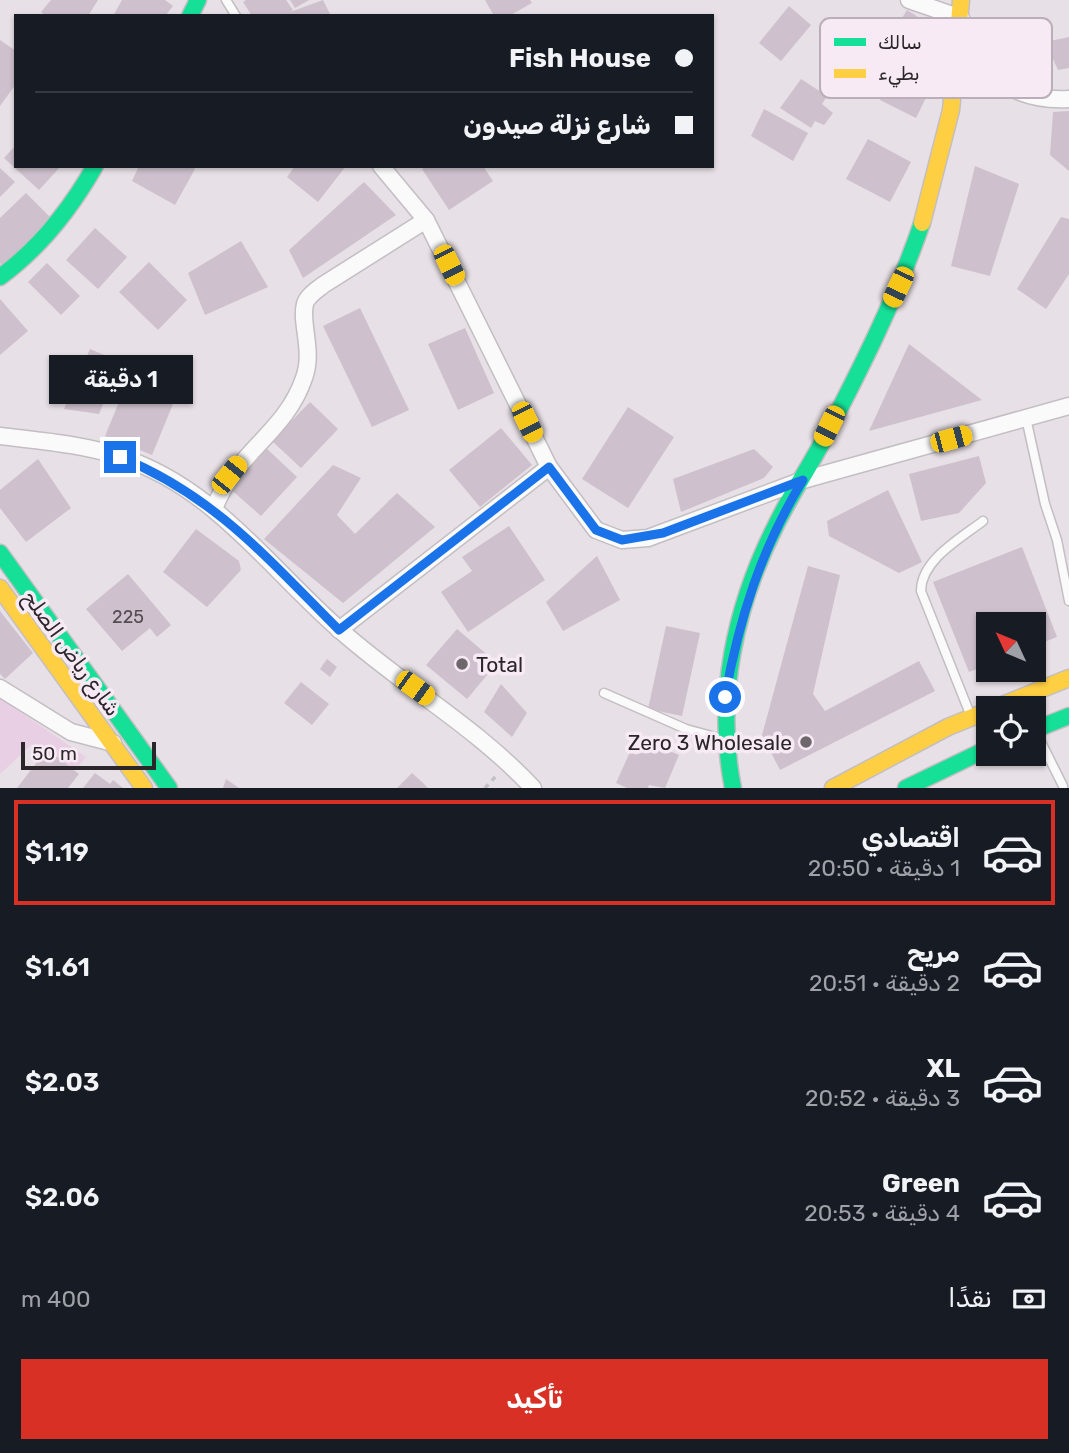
<!DOCTYPE html>
<html lang="ar">
<meta charset="utf-8">
<style>
body{margin:0;font-family:Rubik,Vazirmatn,sans-serif;background:#20242c;color:#f1f3f6;direction:rtl;height:100vh;display:flex;flex-direction:column;font-size:26px;white-space:nowrap}
*{box-sizing:border-box;margin:0}
p{font-size:23px;color:#9ea1a6}
.icon{flex:none;width:38px;height:38px;fill:none;stroke:currentColor;stroke-width:2;stroke-linecap:round;stroke-linejoin:round}
.map{position:relative;height:788px;overflow:hidden;direction:ltr}
.details{display:flex;flex-direction:column;background:#171b24;flex:1}
.details>*{flex:none}
.hud{position:absolute;left:14px;top:14px;width:700px;height:154px;border-radius:0px;box-shadow:0 2px 5px #0004;direction:rtl;display:grid;align-content:center;height:154px;padding:0 21px;background:#171b24}
.needle{width:46px;rotate:314deg}
.controls{position:absolute;left:976px;top:612px;display:grid;gap:14px}
.controls a{display:grid;place-items:center;width:70px;height:70px;border-radius:0px;background:#171b24;box-shadow:0 2px 5px #0004;font-size:35px}
.scale{position:absolute;left:21px;bottom:18px;width:135px;box-sizing:border-box;padding-left:7px;border:4px solid #2b262a;border-top:0;font-size:19px;line-height:24px;white-space:nowrap;color:#2b262a;-webkit-text-stroke:5px #f7eaf5;paint-order:stroke}
.end{position:absolute;width:32px;height:32px;margin:-16px;border:9px solid #1a73e8;background:#fff;box-shadow:0 0 0 4px #fff}
.from{border-radius:50%}
.bubble{position:absolute;height:49px;border-radius:0px;background:#171b24;box-shadow:0 2px 5px #0004;font-size:23px;font-weight:600;line-height:49px;text-align:center;direction:rtl}
.car{position:absolute;width:21px;height:42px;margin:-21px -10px;border-radius:9px;box-shadow:0 0 5px 2px #0007;background:linear-gradient(#f5c518 24%,#345 0 40%,#f5c518 0 76%,#345 0 86%,#f5c518 0)}
.hud b{display:flex;align-items:center;gap:24px;height:66px;font-size:26px}
.hud b+b{border-top:2px solid #363941}
.hud i{width:18px;height:18px;background:#f1f3f6}
ul{padding:12px 0 0;list-style:none}
li{display:flex;align-items:center;gap:21px;height:105px;margin:0 14px 10px;padding:0 7px;border:4px solid transparent;border-radius:0px}
li div{flex:1}
li b{display:block;font-size:26px}
li em{font-style:normal;font-weight:600}
li.current{border-color:#d93025}
li>.icon{width:63px;height:63px;stroke-width:1.5}
.pay{display:flex;align-items:center;gap:18px;height:77px;padding:0 21px;font-size:26px}
.pay p{margin-inline-start:auto}
.primary-button{display:flex;gap:14px;margin-top:auto;padding:14px 21px}
.primary-button a{flex:1;height:80px;border-radius:0px;background:#d93025;color:#fff;font-size:28px;font-weight:600;line-height:80px;text-align:center}
.map>svg:first-child{display:block}
</style>
<div class="map">
<svg width="1069" height="788" viewBox="0 0 1069 788">
<rect width="100%" height="100%" fill="#e7e0e6"/>
<path fill="#e8cfe4" d="M0,698L86,757L75,770L32,744L0,774Z"/>
<g fill="#cec1cd">
<path d="M51,0H98L88,16H46L41,12Z"/>
<path d="M122,0H165L173,6L165,16H113Z"/>
<path d="M246,0H286L293,10L290,12L323,0L331,16H252L243,2Z"/>
<path d="M290,0H309L295,8Z"/>
<path d="M485,0H530L532,3L509,16H494Z"/>
<path d="M789,6L811,25L781,61L759,43Z"/>
<path d="M907,10L946,35L932,58L892,34Z"/>
<path d="M1069,37V68L1058,70L1045,42Z"/>
<path d="M0,40L16,51V84L0,106Z"/>
<path d="M905,49L941,67L916,118L880,100Z"/>
<path d="M801,79L827,96L822,104L833,113L824,125L815,121L811,128L780,108Z"/>
<path d="M764,109L808,133L793,161L751,136Z"/>
<path d="M1069,111V171L1050,155L1053,112Z"/>
<path d="M868,139L911,162L890,202L846,179Z"/>
<path d="M16,145V166H61L39,190L4,158Z"/>
<path d="M139,166H191L195,169L175,205L132,181Z"/>
<path d="M295,166H346L318,202L287,177Z"/>
<path d="M427,166H483L493,181L449,210L422,169Z"/>
<path d="M975,166L1019,184L990,276L951,266Z"/>
<path d="M0,168L15,182L0,197Z"/>
<path d="M364,182L396,215L303,278L289,250Z"/>
<path d="M26,193L52,219L4,267L0,263V218Z"/>
<path d="M1061,217L1069,219V274L1046,309L1017,289Z"/>
<path d="M95,228L127,257L98,289L66,260Z"/>
<path d="M241,241L268,287L205,315L188,273Z"/>
<path d="M149,262L187,300L158,330L119,292Z"/>
<path d="M47,263L80,296L61,315L28,282Z"/>
<path d="M0,299L28,331L0,355Z"/>
<path d="M360,308L409,410L372,427L323,326Z"/>
<path d="M465,328L494,393L458,410L428,344Z"/>
<path d="M909,344L982,400L869,431Z"/>
<path d="M90,349L121,362L99,414L64,409Z"/>
<path d="M128,380L175,399L152,455L105,436Z"/>
<path d="M310,402L338,429L301,468L272,441Z"/>
<path d="M628,407L674,437L628,508L582,479Z"/>
<path d="M501,428L532,465L480,507L449,470Z"/>
<path d="M265,447L297,477L261,516L228,487Z"/>
<path d="M754,449L773,467L764,478L681,512L673,479Z"/>
<path d="M979,456L986,483L959,513L921,521L909,474Z"/>
<path d="M38,459L71,508L26,542L0,508V490Z"/>
<path d="M333,465L361,478L337,515L355,534L397,493L435,527L343,603L264,539Z"/>
<path d="M888,490L922,562L899,573L829,536L827,521Z"/>
<path d="M509,526L545,580L468,632L441,592L472,571L462,557Z"/>
<path d="M196,529L239,561L241,570L207,607L163,572Z"/>
<path d="M1022,547L1057,637L1034,646V625H989V665L969,672L933,582Z"/>
<path d="M597,556L620,600L563,631L546,602Z"/>
<path d="M808,566L840,575L813,694L825,711L919,661L935,691L780,770L762,735Z"/>
<path d="M128,574L171,625L157,637L150,628L122,651L86,609Z"/>
<path d="M0,611L33,653L5,679L0,674Z"/>
<path d="M666,626L700,633L682,716L648,709Z"/>
<path d="M457,629L497,663L467,699L426,665Z"/>
<path d="M327,659L337,667L330,677L320,669Z"/>
<path d="M301,682L329,704L312,725L284,703Z"/>
<path d="M501,684L527,713L512,737L484,712Z"/>
<path d="M644,740L679,755L665,788L649,785L648,788H627L616,783L630,752L637,755Z"/>
<path d="M47,749L79,774L68,788H17Z"/>
<path d="M95,773L110,784L113,780L123,788H83Z"/>
<path d="M412,773L421,781L428,788H397Z"/>
<path d="M226,779L239,788H223Z"/>
</g>
<g fill="none" stroke-linecap="round" stroke-linejoin="round">
<defs>
<g id="lane">
<path d="M226,0L236,16"/>
<path d="M1026,418L1045,504L1057,540L1069,601"/>
<path d="M604,693L686,729L723,739"/>
<path d="M970,714L921,591C921,560 961,538 983,521"/>
<path d="M1036,732L1063,786"/>
</g>
<g id="street">
<path d="M909,0L961,18"/>
<path d="M961,44C989,81 1022,102 1069,99"/>
<path d="M426,220L549,467L596,530L622,540L648,538L803,480L1069,406"/>
<path d="M0,436C40,441 82,444 121,457C214,487 269,568 340,630C403,686 475,726 533,788"/>
<path d="M214,509C235,452 285,434 304,378C314,351 300,323 305,304C307,296 317,290 323,285L426,220L381,166"/>
<path d="M339,630L549,467"/>
<path d="M0,688L71,732L113,743"/>
</g>
<g id="fast">
<path d="M190,16L198,0"/>
<path d="M0,277C41,247 70,210 95,166"/>
<path d="M0,553L169,788"/>
<path d="M1034,730L1069,716"/>
<path d="M733,788C715,698 735,606 776,525C790,496 808,469 823,441C860,370 896,299 922,223"/>
<path d="M906,788L989,748"/>
</g>
<g id="slow">
<path d="M922,223L951,110L961,0"/>
<path d="M0,588L144,788"/>
<path d="M833,788L948,727L1069,678"/>
</g>
</defs>
<use href="#lane" stroke="#c3bec2" stroke-width="11"/>
<use href="#street" stroke="#c3bec2" stroke-width="19"/>
<use href="#fast" stroke="#c3bec2" stroke-width="19"/>
<use href="#slow" stroke="#c3bec2" stroke-width="19"/>
<path stroke="#c3c1c2" stroke-width="3.5" stroke-dasharray="5 5" stroke-linecap="butt" d="M485,788L497,775"/>
<use href="#lane" stroke="#fbfafb" stroke-width="8"/>
<use href="#street" stroke="#fbfafb" stroke-width="16"/>
<use href="#fast" stroke="#16e098" stroke-width="16"/>
<use href="#slow" stroke="#ffcf43" stroke-width="16"/>
</g>
<g fill="none" stroke-linecap="round" stroke-linejoin="round">
<path stroke="#1a73e8" stroke-width="9" d="M120,457C215,496 268,559 339,630L549,467L596,530L622,540L663,533L803,480C761,549 739,619 725,697"/>
</g>
<g fill="#6d676c" stroke="#f7eaf5" stroke-width="2.5">
<circle cx="462" cy="664" r="7"/>
<circle cx="806" cy="742" r="7"/>
</g>
<g text-anchor="middle" dominant-baseline="central" stroke-width="7" stroke-linejoin="round" paint-order="stroke">
<g font-size="18" fill="#544d53">
<text x="128" y="617">225</text>
</g>
<g font-size="21" fill="#2b262a" stroke="#f7eaf5">
<text transform="translate(72 653) rotate(54)">شارع رياض الصلح</text>
</g>
<g font-size="21" fill="#2b262a" stroke="#f7eaf5" text-anchor="start">
<text x="476" y="664">Total</text>
<text x="792" y="742" text-anchor="end">Zero 3 Wholesale</text>
</g>
</g>
<rect x="820" y="18" width="232" height="80" rx="10" fill="#f7eaf5" stroke="#baafb8" stroke-width="2"/>
<rect x="834" y="38" width="32" height="8" fill="#16e098"/>
<rect x="834" y="69" width="32" height="9" fill="#ffcf43"/>
<g font-size="19" fill="#2b262a">
<text x="878" y="49">سالك</text>
<text x="878" y="80">بطيء</text>
</g>
</svg>
<div class="controls">
<a><svg class="needle" viewBox="-14 -14 28 28"><path d="M0-13l5 13h-10z" fill="#e53935"/><path d="M0 13l5-13h-10z" fill="#9ea1a6"/></svg></a>
<a><svg class="icon" aria-label="locate" viewBox="0 0 24 24"><circle cx="12" cy="12" r="6"/><path d="M12 2v4M12 18v4M2 12h4M18 12h4"/></svg></a>
</div>
<div class="scale">50 m</div>
<i class="end from" style="left:725px;top:697px"></i>
<i class="end" style="left:120px;top:457px"></i>
<div class="bubble" style="left:49px;top:355px;width:144px">1 دقيقة</div>
<i class="car" style="left:449px;top:265px;rotate:154deg"></i>
<i class="car" style="left:898px;top:287px;rotate:205deg"></i>
<i class="car" style="left:527px;top:422px;rotate:154deg"></i>
<i class="car" style="left:829px;top:426px;rotate:206deg"></i>
<i class="car" style="left:951px;top:439px;rotate:75deg"></i>
<i class="car" style="left:229px;top:475px;rotate:39deg"></i>
<i class="car" style="left:415px;top:688px;rotate:126deg"></i>
<div class="hud">
<b><i class="from"></i>Fish House</b>
<b><i></i>شارع نزلة صيدون</b>
</div>
</div>
<section class="details">
<ul>
<li class="current"><svg class="icon" aria-label="car" viewBox="0 0 24 24"><path d="M5 17H2v-5l4-1 3-4h7l3 4 3 1v5h-3M9 17h6M6 11h13"/><circle cx="7" cy="17" r="2"/><circle cx="17" cy="17" r="2"/></svg><div><b>اقتصادي</b><p>1 دقيقة · 20:50</p></div><em>$1.19</em></li>
<li><svg class="icon" aria-label="car" viewBox="0 0 24 24"><path d="M5 17H2v-5l4-1 3-4h7l3 4 3 1v5h-3M9 17h6M6 11h13"/><circle cx="7" cy="17" r="2"/><circle cx="17" cy="17" r="2"/></svg><div><b>مريح</b><p>2 دقيقة · 20:51</p></div><em>$1.61</em></li>
<li><svg class="icon" aria-label="car" viewBox="0 0 24 24"><path d="M5 17H2v-5l4-1 3-4h7l3 4 3 1v5h-3M9 17h6M6 11h13"/><circle cx="7" cy="17" r="2"/><circle cx="17" cy="17" r="2"/></svg><div><b>XL</b><p>3 دقيقة · 20:52</p></div><em>$2.03</em></li>
<li><svg class="icon" aria-label="car" viewBox="0 0 24 24"><path d="M5 17H2v-5l4-1 3-4h7l3 4 3 1v5h-3M9 17h6M6 11h13"/><circle cx="7" cy="17" r="2"/><circle cx="17" cy="17" r="2"/></svg><div><b>Green</b><p>4 دقيقة · 20:53</p></div><em>$2.06</em></li>
</ul>
<div class="pay"><svg class="icon" aria-label="cash" viewBox="0 0 24 24"><path d="M3 7h18v10H3z"/><circle cx="12" cy="12" r="2"/></svg>نقدًا<p>400 m</p></div>
<div class="primary-button"><a>تأكيد</a></div>
</section>
